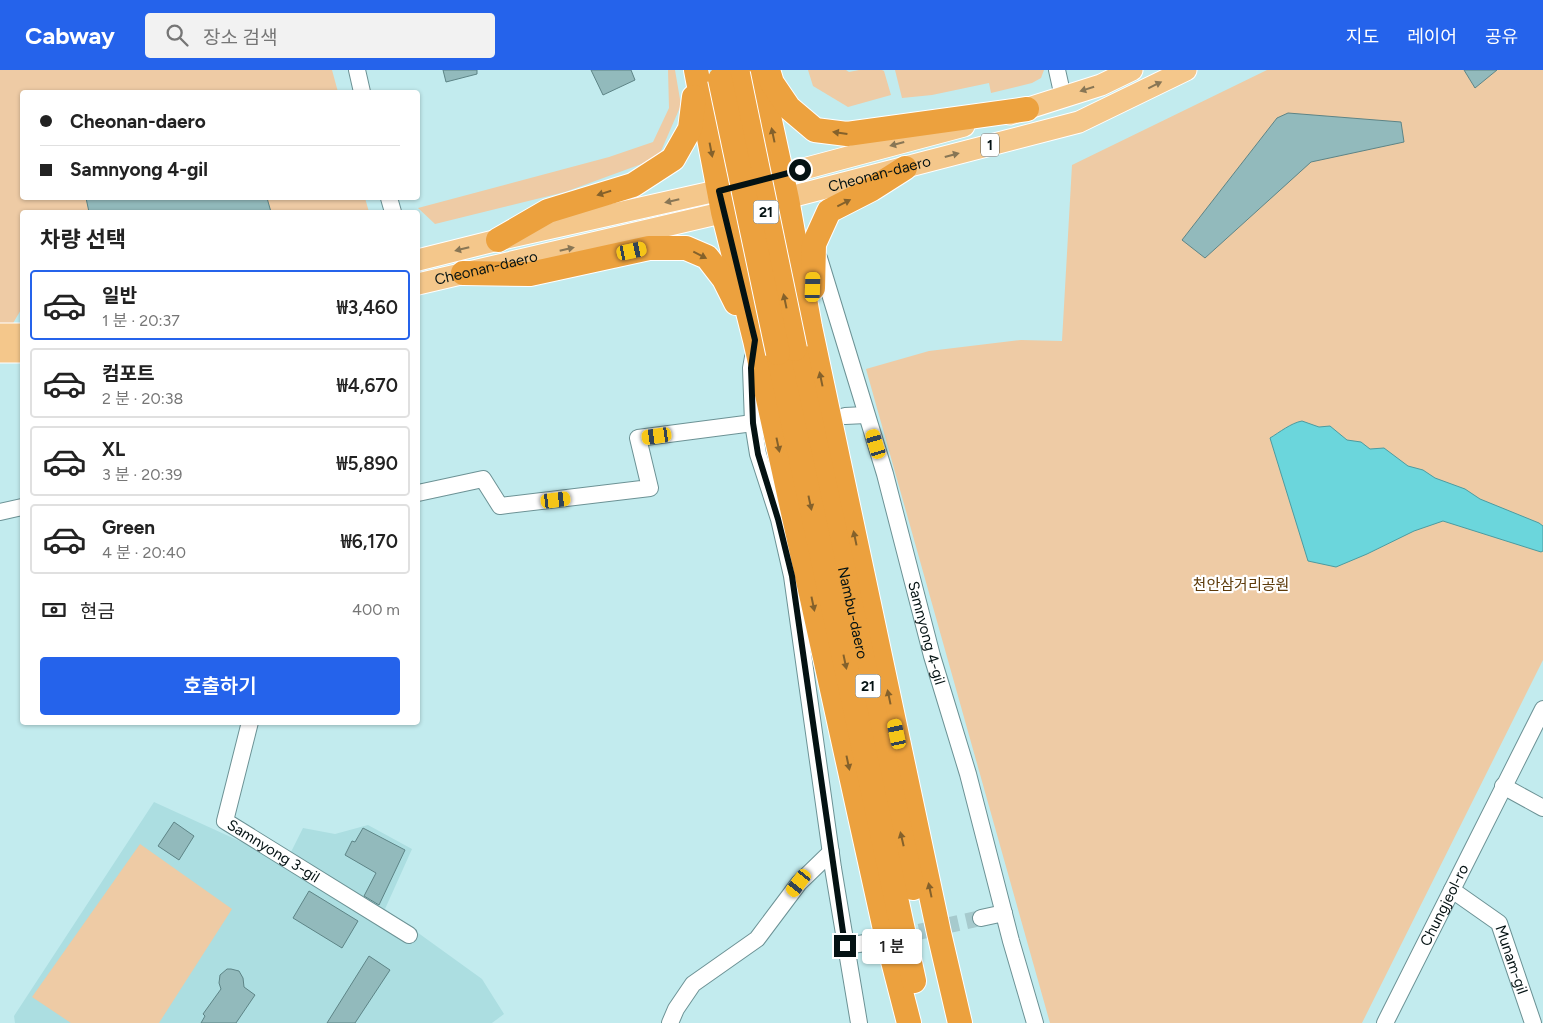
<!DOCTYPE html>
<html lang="ko">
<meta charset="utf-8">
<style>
body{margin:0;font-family:Figtree,"Noto Sans KR",sans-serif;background:#f2f2f2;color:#222;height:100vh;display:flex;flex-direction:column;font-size:19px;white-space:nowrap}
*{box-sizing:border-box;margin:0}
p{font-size:16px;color:#767676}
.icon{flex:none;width:28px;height:28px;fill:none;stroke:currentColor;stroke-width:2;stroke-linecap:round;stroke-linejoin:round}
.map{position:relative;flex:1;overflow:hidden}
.panel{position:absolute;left:20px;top:140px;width:400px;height:515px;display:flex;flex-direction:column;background:#fff;border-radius:5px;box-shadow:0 1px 4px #0004}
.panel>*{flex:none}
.guide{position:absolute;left:20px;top:20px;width:400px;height:110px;border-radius:5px;box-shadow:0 1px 4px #0004;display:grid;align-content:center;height:110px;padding:0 20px;background:#fff}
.end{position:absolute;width:22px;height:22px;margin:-11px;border:6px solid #041213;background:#fff;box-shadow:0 0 0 2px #fff}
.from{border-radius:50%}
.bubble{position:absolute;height:35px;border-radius:5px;background:#fff;box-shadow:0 1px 4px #0004;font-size:16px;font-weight:600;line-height:35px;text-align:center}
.car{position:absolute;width:15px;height:30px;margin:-15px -8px;border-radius:6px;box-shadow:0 0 4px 1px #0007;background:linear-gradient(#f5c518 24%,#345 0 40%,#f5c518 0 76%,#345 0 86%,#f5c518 0)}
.guide b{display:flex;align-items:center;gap:18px;height:48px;font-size:19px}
.guide b+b{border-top:1px solid #e0e0e0}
.guide i{width:12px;height:12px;background:#222}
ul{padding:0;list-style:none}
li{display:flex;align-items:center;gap:15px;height:70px;margin:0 10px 8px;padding:0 10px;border:2px solid #e0e0e0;border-radius:5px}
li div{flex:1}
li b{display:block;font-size:19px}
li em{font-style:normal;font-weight:600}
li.selected{border-color:#2563eb}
li>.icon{width:45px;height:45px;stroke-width:1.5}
h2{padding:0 20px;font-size:22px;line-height:60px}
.pay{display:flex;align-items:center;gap:12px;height:55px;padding:0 20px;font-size:19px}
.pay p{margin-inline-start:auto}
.action{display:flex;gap:10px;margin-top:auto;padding:10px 20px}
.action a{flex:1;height:58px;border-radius:5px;background:#2563eb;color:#fff;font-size:20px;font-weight:600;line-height:58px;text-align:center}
header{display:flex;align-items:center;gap:30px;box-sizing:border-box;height:70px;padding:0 25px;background:#2563eb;color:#fff}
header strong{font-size:24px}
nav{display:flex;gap:28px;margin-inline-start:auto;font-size:18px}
.search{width:350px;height:45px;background:#f2f2f2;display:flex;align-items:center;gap:12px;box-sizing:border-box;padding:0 18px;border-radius:5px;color:#767676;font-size:19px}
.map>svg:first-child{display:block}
</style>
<header>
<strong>Cabway</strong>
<div class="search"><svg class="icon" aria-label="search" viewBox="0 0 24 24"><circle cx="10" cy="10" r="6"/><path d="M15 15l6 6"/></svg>장소 검색</div>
<nav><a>지도</a><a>레이어</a><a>공유</a></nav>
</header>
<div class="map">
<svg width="1543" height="953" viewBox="0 0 1543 953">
<rect width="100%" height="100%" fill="#c2ebee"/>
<path fill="#acdee1" d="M154,732L246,774L289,786L303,758L335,764L368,755L412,779L385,839L482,909L504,944L492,953H15L14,946Z"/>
<g fill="#eecba5">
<path d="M0,0H332L338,22H22V128H365L369,142H22V238L12,255H0Z"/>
<path d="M668,0H675L681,35L658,88L565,122L435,154L418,138L609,87L653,72L669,38Z"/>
<path d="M808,0H846L849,2L859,0H882L884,1L891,25L848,37L813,16Z"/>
<path d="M895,0H1044L1041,8L1032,13L991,23L989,13L932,25L902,28Z"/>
<path d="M1267,0H1543V590L1362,953H1050L866,299L929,281L1021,270L1062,271L1072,95Z"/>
<path d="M140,774L232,839L159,953H71L32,927Z"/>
</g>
<path fill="#6bd6dc" stroke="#4c9ba0" d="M1302,351L1319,357L1330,356L1347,370L1361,372L1370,379L1384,378L1408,396L1423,400L1435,408L1465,419L1480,429L1539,453L1543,456V481L1541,482L1443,451L1414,461L1367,484L1336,497L1308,491L1270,368C1280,362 1291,353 1302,351Z"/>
<g fill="#92babc" stroke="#5d8486">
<path d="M443,0H477V4L446,12Z"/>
<path d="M591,0H631L635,10L603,25Z"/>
<path d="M1464,0H1497L1475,18Z"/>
<path d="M1288,43L1401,52L1404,72L1311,92L1205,188L1182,170L1277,48Z"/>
<path d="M86,128H267L271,142H89Z"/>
<path d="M174,752L194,766L179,790L158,776Z"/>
<path d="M363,758L405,780L379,835L364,826L376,803L345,785L352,771L355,772Z"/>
<path d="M309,821L358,851L342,878L293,848Z"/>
<path d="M369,886L390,900L355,953H327Z"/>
<path d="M227,899H231L239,901L243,908L244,917L255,925L236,953H201L205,946L203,944L221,919L219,913L220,905Z"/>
</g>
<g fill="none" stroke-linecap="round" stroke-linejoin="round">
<path stroke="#a6cacd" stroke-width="16" stroke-dasharray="16 8" stroke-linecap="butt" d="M896,867L981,848"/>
<defs>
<g id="minor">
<path d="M357,0L362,22"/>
<path d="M1057,0L1063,27"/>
<path d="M389,128L393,142"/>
<path id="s1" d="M819,188L885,404L932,586L968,704L1011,871L1035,953"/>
<path d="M753,287L751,298L753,353L758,384L779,449L792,506L833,798L859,953"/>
<path d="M845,346L866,345"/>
<path d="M418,423L483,409L500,436L650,418L638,368L753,353L762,357"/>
<path d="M0,442L22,437"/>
<path id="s2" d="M250,652L225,751L409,865"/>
<path d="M1503,716L1543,738"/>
<path id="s3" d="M1452,820L1499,853L1533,953"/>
<path d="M981,848L1004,843"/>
<path d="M845,876L872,872"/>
<path d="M670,953L676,939L693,914L757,869L799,813L831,782"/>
<path id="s4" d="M1385,953L1543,639"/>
</g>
<g id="major">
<path d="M1010,44L1101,15L1132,0"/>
<path d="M766,109L964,56"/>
<path id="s5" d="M771,132L1079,52L1186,0"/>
<path d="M418,190L498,170L734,117"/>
<path id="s6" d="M418,214L738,139"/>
<path d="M0,264H22"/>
<path d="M0,282H22"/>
</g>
<g id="highway">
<path d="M696,0L723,142L755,270L861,751L886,864L909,953"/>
<path d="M759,0L787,129L810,257L939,863L960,953"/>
<path d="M768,0L772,13L789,38L815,60L847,64L1027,39"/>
<path d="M498,170L548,141L633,115L673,89L690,59L694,27"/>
<path d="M463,203L530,204L649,178H686L707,187L724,209L736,233"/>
<path d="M813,218L814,174L829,141L872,119L905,98"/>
<path id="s7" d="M795,279L913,818"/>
<path d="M778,283L914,911"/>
</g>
</defs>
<use href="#minor" stroke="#6c9295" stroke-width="18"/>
<use href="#major" stroke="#fff" stroke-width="23"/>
<use href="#highway" stroke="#fff" stroke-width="26"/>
<use href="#minor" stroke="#fff" stroke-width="16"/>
<use href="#major" stroke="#f4c78b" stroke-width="21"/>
<use href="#highway" stroke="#eca13e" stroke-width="24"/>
<defs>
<g id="highway-bridge">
<path d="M738,4L795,279"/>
<path d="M720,9L778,283"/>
</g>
</defs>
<use href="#highway-bridge" stroke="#fff" stroke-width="26" stroke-linecap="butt"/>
<use href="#highway-bridge" stroke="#eca13e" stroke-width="24"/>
</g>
<defs><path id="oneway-solid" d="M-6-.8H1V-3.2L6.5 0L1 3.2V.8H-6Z" transform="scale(1.25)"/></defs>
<g fill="#887655">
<use href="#oneway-solid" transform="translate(1155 15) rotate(-26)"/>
<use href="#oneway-solid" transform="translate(1087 19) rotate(162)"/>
<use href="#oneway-solid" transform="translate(897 74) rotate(165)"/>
<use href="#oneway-solid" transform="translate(952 85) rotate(-15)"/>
<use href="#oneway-solid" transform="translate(672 131) rotate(167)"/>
<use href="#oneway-solid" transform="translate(462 179) rotate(166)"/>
<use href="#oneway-solid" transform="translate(567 179) rotate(-13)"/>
</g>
<g fill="#84612b">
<use href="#oneway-solid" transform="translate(840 63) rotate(-172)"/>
<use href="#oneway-solid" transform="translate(773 65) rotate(-102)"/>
<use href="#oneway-solid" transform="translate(711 80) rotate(79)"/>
<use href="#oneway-solid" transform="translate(604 123) rotate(163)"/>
<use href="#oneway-solid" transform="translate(844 133) rotate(-27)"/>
<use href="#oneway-solid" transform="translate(700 185) rotate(27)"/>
<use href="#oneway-solid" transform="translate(785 231) rotate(-102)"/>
<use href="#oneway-solid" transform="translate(821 309) rotate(-102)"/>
<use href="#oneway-solid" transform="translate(778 375) rotate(78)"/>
<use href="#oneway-solid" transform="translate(810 433) rotate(78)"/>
<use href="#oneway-solid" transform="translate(855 468) rotate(-102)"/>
<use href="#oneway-solid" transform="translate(813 534) rotate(78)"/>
<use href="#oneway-solid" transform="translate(845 592) rotate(78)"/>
<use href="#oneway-solid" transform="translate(889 627) rotate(-102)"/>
<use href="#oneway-solid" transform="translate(848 693) rotate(78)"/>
<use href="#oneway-solid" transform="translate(902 769) rotate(-103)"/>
<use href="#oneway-solid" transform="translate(930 820) rotate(-102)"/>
</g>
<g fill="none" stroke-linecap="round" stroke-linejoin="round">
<path stroke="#041213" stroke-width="6" d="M800,100L719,121L755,270L751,298L753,353L758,384L778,449L792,506L845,876"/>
</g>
<g text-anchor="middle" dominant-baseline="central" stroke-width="4.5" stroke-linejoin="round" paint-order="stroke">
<g fill="#fff" stroke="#4f595a" stroke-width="1">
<rect x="981" y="63.5" width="18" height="23" rx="4"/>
<rect x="753.5" y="130.5" width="25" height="23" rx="4"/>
<rect x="855.5" y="604.5" width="25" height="23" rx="4"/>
</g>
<g font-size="14" font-weight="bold" fill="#041213">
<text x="990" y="75">1</text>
<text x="766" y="142">21</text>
<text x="868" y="616">21</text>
</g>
<g font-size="15" fill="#041213" stroke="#fff">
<text stroke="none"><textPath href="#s5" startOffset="112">Cheonan-daero</textPath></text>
<text stroke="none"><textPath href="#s6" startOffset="70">Cheonan-daero</textPath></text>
<text stroke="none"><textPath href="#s7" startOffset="270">Nambu-daero</textPath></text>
<text stroke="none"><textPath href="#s1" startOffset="390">Samnyong 4-gil</textPath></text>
<text stroke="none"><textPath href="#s2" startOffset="159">Samnyong 3-gil</textPath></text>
<text stroke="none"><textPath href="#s4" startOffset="132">Chungjeol-ro</textPath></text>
<text stroke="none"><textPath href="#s3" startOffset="96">Munam-gil</textPath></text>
</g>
<g font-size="15" fill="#5d3a09" stroke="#fff">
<text x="1241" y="515">천안삼거리공원</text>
</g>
</g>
</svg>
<i class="end from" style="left:800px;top:100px"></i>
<i class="end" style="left:845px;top:876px"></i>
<div class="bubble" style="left:862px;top:859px;width:60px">1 분</div>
<i class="car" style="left:632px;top:181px;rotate:78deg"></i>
<i class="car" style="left:813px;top:217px;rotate:2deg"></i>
<i class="car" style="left:657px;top:366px;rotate:262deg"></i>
<i class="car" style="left:876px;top:374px;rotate:343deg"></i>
<i class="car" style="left:556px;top:430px;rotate:83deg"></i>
<i class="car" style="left:897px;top:664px;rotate:348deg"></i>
<i class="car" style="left:799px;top:813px;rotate:217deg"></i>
<div class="guide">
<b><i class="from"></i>Cheonan-daero</b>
<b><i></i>Samnyong 4-gil</b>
</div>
<section class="panel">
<h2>차량 선택</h2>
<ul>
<li class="selected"><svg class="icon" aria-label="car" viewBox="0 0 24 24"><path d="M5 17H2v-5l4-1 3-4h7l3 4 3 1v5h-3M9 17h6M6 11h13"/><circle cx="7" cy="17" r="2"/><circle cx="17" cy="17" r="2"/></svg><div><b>일반</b><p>1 분 · 20:37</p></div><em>₩3,460</em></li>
<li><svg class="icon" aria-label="car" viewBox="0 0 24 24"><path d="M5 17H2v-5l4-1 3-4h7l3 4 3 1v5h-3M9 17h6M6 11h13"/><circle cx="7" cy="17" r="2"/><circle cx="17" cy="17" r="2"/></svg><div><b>컴포트</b><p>2 분 · 20:38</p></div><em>₩4,670</em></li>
<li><svg class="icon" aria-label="car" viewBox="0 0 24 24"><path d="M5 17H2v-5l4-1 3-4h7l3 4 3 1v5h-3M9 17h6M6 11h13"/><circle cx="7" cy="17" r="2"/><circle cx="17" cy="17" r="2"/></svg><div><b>XL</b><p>3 분 · 20:39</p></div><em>₩5,890</em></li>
<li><svg class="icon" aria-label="car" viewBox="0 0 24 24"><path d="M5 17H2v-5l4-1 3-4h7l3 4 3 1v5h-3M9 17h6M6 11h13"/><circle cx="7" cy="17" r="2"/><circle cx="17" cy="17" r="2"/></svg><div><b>Green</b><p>4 분 · 20:40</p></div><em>₩6,170</em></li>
</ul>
<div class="pay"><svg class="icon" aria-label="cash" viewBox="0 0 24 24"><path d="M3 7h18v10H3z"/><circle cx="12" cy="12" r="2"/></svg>현금<p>400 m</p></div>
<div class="action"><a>호출하기</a></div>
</section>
</div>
